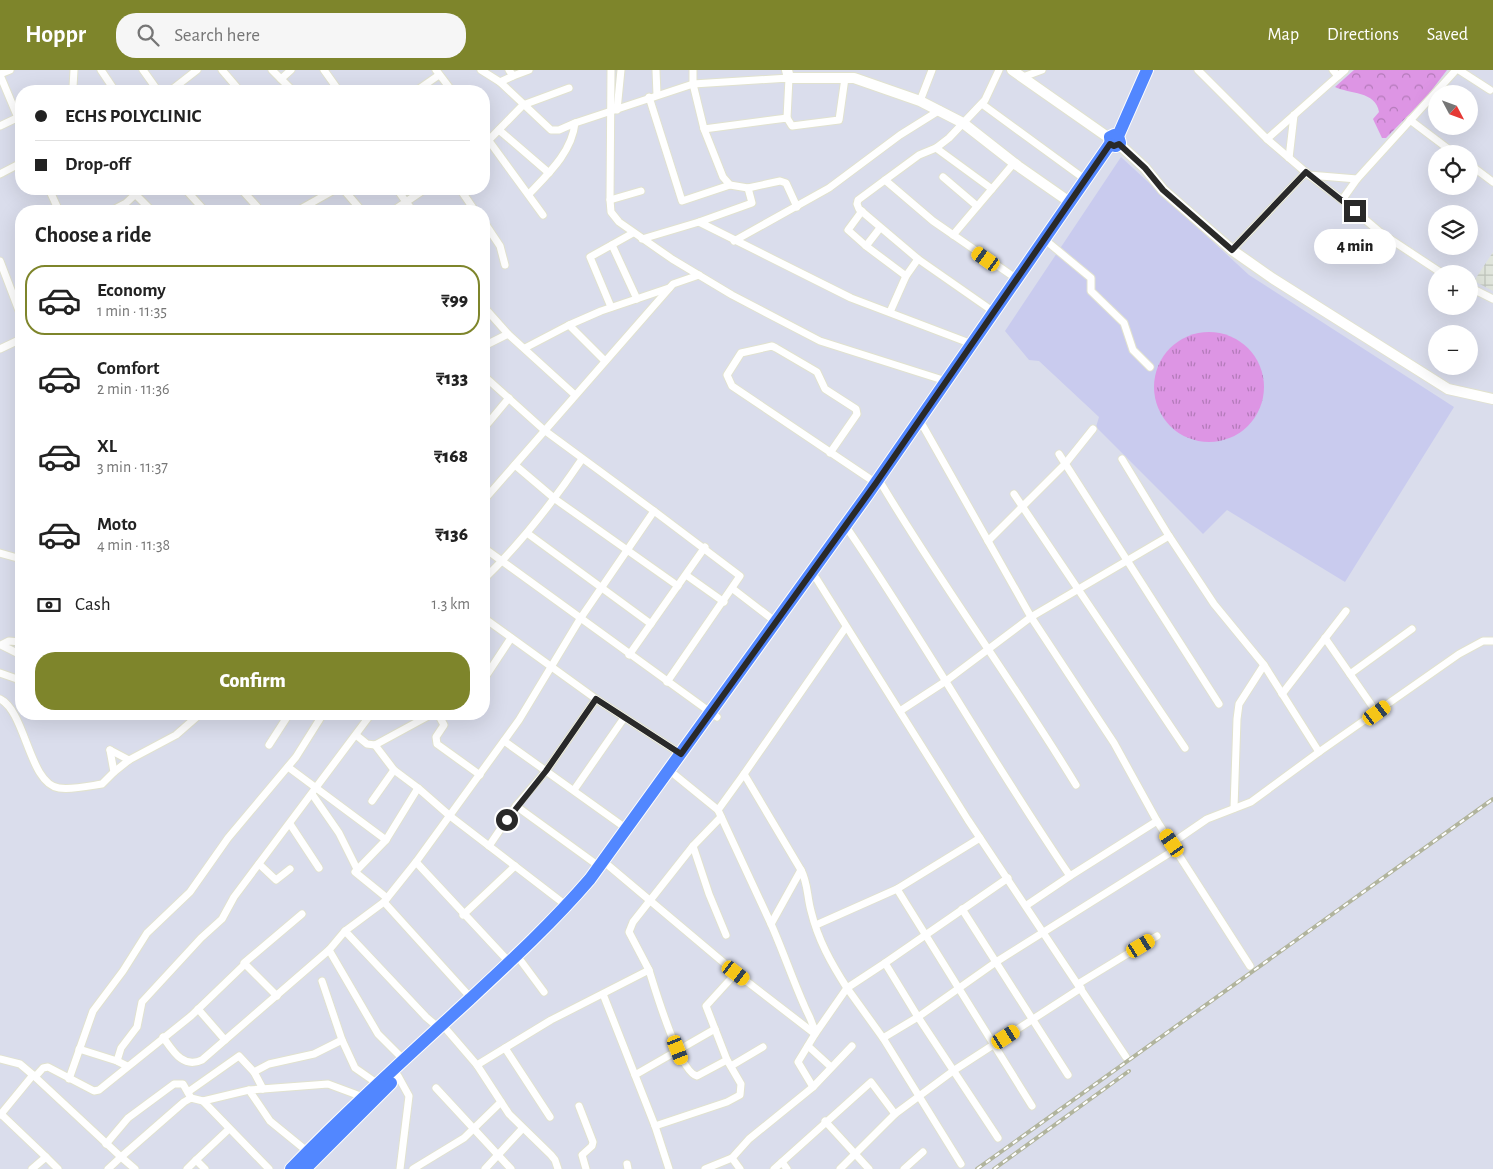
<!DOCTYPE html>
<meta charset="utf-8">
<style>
body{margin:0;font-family:"Alegreya Sans",sans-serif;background:#f6f6f6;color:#222;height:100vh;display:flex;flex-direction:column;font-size:19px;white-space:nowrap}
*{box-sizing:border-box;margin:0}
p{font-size:16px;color:#767676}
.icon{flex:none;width:28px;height:28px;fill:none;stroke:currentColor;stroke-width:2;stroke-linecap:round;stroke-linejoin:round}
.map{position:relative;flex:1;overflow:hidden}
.side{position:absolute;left:15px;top:135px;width:475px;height:515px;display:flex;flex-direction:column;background:#fff;border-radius:20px;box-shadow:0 5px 20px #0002}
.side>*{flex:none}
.hud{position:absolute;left:15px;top:15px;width:475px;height:110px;border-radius:20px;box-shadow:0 5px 20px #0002;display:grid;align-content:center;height:110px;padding:0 20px;background:#fff}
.needle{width:32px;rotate:131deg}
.controls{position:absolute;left:1428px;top:15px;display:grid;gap:10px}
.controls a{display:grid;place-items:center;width:50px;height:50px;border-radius:50%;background:#fff;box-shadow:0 5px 20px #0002;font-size:25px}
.end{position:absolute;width:22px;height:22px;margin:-11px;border:6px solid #292929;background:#fff;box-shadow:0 0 0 2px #fff}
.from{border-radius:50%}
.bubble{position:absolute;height:35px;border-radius:18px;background:#fff;box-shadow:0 5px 20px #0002;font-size:16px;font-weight:800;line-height:35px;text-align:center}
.car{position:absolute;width:15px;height:30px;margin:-15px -8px;border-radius:6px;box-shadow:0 0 4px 1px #0007;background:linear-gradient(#f5c518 24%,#345 0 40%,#f5c518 0 76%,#345 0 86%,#f5c518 0)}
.hud b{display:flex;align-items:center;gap:18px;height:48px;font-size:19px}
.hud b+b{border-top:1px solid #e0e0e0}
.hud i{width:12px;height:12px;background:#222}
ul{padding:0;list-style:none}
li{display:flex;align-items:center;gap:15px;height:70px;margin:0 10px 8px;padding:0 10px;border:2px solid transparent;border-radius:20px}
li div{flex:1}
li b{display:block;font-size:19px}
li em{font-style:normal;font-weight:800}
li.current{border-color:#7e852b}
li>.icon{width:45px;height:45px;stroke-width:1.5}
h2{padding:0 20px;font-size:22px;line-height:60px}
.pay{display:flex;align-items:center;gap:12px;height:55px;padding:0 20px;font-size:19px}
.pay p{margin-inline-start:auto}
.cta{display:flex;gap:10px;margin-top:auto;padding:10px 20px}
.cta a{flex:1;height:58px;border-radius:20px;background:#7e852b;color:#fff;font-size:20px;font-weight:800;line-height:58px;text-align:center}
header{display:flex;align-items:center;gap:30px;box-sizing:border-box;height:70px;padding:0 25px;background:#7e852b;color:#fff}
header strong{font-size:24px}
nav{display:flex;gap:28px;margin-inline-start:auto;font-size:18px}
.search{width:350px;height:45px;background:#f6f6f6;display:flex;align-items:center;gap:12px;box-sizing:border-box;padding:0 18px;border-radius:20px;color:#767676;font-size:19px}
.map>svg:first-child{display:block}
</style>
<header>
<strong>Hoppr</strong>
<div class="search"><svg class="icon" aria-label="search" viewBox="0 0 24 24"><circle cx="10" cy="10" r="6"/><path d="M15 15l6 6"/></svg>Search here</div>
<nav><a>Map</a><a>Directions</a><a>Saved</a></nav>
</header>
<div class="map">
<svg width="1493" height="1099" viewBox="0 0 1493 1099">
<defs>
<pattern id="industrial-grid" width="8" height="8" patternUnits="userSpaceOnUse" patternTransform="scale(1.25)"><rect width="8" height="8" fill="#dfe4db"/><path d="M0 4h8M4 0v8" fill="none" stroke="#bfc4bc"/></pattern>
<pattern id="grass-tufts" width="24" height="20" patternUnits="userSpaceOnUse" patternTransform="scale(1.25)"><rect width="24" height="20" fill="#dd95e4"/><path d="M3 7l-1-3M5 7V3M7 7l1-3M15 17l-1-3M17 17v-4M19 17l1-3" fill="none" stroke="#b37ab9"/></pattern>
<pattern id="forest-crowns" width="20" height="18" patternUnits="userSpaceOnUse" patternTransform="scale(1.25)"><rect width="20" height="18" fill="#dd95e4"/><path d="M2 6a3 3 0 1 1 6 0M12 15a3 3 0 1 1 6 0" fill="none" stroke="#b37ab9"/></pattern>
</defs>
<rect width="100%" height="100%" fill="#daddec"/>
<path fill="url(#industrial-grid)" d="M1493,182V221L1474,211Z"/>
<path fill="#c9cbee" d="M1121,87L1249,205L1454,337L1345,512L1227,440L1203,464L1096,357L1099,347L1039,291L1029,290L1005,261Z"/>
<circle fill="url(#grass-tufts)" cx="1209" cy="317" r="55"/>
<path fill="url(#forest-crowns)" d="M1354,0H1447L1428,25L1386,68H1382L1373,49L1379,42C1376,21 1349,24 1335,17Z"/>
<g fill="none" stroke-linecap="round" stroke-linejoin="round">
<defs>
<g id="street">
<path d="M101,0L115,21"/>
<path d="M143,0L158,21"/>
<path d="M222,0L240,21"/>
<path d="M272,0L293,21"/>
<path d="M324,0L339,21"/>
<path d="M436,0L452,21"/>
<path d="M481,0L500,12L513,6"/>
<path d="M509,0L513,6L529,0"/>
<path d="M611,0L610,130L611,142L619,152L672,189L732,225L820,271L946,311"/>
<path d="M656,0L657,25"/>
<path d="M693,0V14L704,59L787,48L792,56L839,50L845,8"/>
<path d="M999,0L985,30L949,68L936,78L919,85L885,110L933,151L1017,209"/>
<path d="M1198,0L1267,69"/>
<path d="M1333,0L1338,6L1345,0"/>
<path d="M1459,0L1490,20"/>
<path d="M0,4L10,0"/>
<path d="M0,5L21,55"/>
<path d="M1338,6L1267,69L1309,105L1357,109L1456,0"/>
<path d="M1023,7L1042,0"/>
<path d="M281,9L291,0"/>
<path d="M500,12L551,60H559L575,53"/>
<path d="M69,21L73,17L74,0"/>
<path d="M170,21L197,0"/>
<path d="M416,21L439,5"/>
<path d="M649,27L682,131L730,115"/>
<path d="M920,31L932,0"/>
<path d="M982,34L1086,110"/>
<path d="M617,40L621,0"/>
<path d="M1410,50L1455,84"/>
<path d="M0,56L21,46"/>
<path d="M704,59L723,107L730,115L748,118"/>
<path d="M499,60L549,103"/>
<path d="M484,64L543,145"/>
<path d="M484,75L523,35L569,18"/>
<path d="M936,78L992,119"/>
<path d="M1289,88L1294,45"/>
<path d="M1469,94L1493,112"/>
<path d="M0,104L21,93"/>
<path d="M1309,105L1342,130L1357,109"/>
<path d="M943,107L977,136"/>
<path d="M885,110L858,130L857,134L859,139L918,189L994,242"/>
<path d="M49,119L59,141"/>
<path d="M185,119L205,141"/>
<path d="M241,119L261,141"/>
<path d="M343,119L362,141"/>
<path d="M460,119L475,141"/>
<path d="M135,124L152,141"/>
<path d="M529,124C548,104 572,82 575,53L693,14L789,8L787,48"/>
<path d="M610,130L641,121"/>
<path d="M1342,130L1381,163L1443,204"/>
<path d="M797,137L786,113L780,111L748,118L752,133L699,152L851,228L972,274"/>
<path d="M111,141L126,133L141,119"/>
<path d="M297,141L336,119"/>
<path d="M393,141L406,132L397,119"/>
<path d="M413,141L406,132L425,119"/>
<path d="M862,141L848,160L866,176"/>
<path d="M484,152L500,176L505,195"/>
<path d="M880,158L866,176L906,206L918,189"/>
<path d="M953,165L1014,93"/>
<path d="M642,169L699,152"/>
<path d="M734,171L829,118L900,65L940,40"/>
<path d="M1050,174L1091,208V221L1124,253L1133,280L1150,297"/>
<path d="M612,175L637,229"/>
<path d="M1232,180L1306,102"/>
<path d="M0,191L21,246"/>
<path d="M1469,217L1493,229"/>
<path d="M484,237L508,264"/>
<path d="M611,237L590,187L633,163"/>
<path d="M890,242L906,206"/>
<path d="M484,276L508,264L575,325"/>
<path d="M525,278L569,255"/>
<path d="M0,279L21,269"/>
<path d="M605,291L569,255L601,241L669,218"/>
<path d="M484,306L544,360L654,441L580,549L519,650L416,792L510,893"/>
<path d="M484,358L509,328"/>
<path d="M830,383L857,344L856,339L825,319L817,302L776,278L772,276L741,283L727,305L732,316L876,413"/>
<path d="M1059,384L1219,634"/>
<path d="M1122,389L1169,466"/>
<path d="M515,395L555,429L678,516"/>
<path d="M882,415C943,517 1014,613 1076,715"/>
<path d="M1014,424L1185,678"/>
<path d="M484,430L673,214L699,205"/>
<path d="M654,441L740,506L667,612"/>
<path d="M849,461C926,574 993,693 1070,806L1157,751L1114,673L1031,547L1169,466L1214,534L1264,595L1239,634L1237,649L1234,738"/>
<path d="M527,463L651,554"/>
<path d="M988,471L1065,394L1093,359"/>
<path d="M484,478L717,647"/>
<path d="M0,483L21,489"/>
<path d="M686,505L724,532"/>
<path d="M816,508L968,750L1126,987"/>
<path d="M484,509C521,473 553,432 582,389"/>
<path d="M733,519L776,552"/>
<path d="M484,548L596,629L546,701L516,736"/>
<path d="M1325,568L1377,643"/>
<path d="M21,572L9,571L1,575L21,585"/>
<path d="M629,585L705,477"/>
<path d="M1264,595L1319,682L1459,584L1483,571H1493"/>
<path d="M0,603L17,609L21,615"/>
<path d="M1350,604L1412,559"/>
<path d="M484,609L511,568"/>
<path d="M1282,624L1346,541"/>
<path d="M0,629C26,642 29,714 59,718C72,720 89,716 102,714L114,702L110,680"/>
<path d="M596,629L681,684"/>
<path d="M900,641L946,611L1031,547L923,356L918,353"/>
<path d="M438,644L444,655L436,667L437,674L480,705"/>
<path d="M356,665L367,674L375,675L432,644"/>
<path d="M504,671L627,759"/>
<path d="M269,675L289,644"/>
<path d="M375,675L394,700L418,718"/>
<path d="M110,680L129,690"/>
<path d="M288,697L386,770L418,718L450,746L567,836"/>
<path d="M114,702L129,690L176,665L200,644"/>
<path d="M744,704L846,557"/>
<path d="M675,705L718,740"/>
<path d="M574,720L624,648"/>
<path d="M312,724L339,763L357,799"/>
<path d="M372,731L394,700"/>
<path d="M721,747L693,776L709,824L726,865"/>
<path d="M1157,751L1250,896"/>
<path d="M290,754L319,798"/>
<path d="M386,770L355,802L387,828"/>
<path d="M1172,773L1207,749L1251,732L1319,682"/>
<path d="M489,776L516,736L600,797"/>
<path d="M259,794L276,810L290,799"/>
<path d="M609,796L736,903L815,964L798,992L813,1017"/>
<path d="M801,800C808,813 807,827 811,841C818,870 831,893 847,918L815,964C813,951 809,947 804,935C792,908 783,881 771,854Z"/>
<path d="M1008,808L885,893L918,947L996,892L1176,779"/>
<path d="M897,819L1032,1036"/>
<path d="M384,832L471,928"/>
<path d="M1027,835L1070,806"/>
<path d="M962,839L1068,1005"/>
<path d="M463,845L515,796"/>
<path d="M771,854L718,740L744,704L801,800"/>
<path d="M816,855L897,819L980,768"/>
<path d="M345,861L384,832L416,792"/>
<path d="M521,891L544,922"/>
<path d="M649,900L629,862L633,852L693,776"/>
<path d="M322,911L342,970L355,998L378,1014"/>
<path d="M1078,914L1157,866"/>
<path d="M277,926L244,893L302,844"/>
<path d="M198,939L225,970"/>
<path d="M446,959L477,995L551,950L649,900C655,919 680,1003 697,1006L727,990L741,1014L740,1025L727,1032L655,1056L603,924"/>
<path d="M163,967C173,981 183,999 202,990L329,880"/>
<path d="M883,968L847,918L885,893"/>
<path d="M808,976L831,997"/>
<path d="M505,978L550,1047"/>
<path d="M79,979L117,991L127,996"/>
<path d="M0,989L20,994L33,1005L1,1044"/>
<path d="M404,990L378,964L329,880L345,861L426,947L439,958"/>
<path d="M727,990L706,936L736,903"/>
<path d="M117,991L121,978L137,957L142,932L201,868L222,849L234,827L371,644"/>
<path d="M477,995L509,1044L551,1085L555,1090L558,1099"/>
<path d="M731,996L763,977"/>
<path d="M254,1002L269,994L314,984L342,970"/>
<path d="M33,1005L121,1087L108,1099"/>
<path d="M635,1005L715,959"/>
<path d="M398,1006L409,1026L400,1099"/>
<path d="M35,1007L43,998L48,997L94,1021L99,1020L191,946L245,894"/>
<path d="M69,1009L93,941L123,901L147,863L190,822L228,768L296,687L323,644"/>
<path d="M436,1018L511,1099"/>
<path d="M249,1020L203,1031L269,1099"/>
<path d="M188,1022L239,986L254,1002L263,1019"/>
<path d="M579,1036L593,1072L592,1076L582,1085L586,1099"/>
<path d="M0,1045L1,1044L46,1087"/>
<path d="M825,1051L869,1099"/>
<path d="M655,1056L669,1099"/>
<path d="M106,1074L128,1048L174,1014H183L191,1028"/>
<path d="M308,1082L270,1051L249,1020L328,1014L363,1027"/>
<path d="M782,1092L787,1099"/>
<path d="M627,1094L628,1099"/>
<path d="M961,1094L883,968L918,947L998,1068"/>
<path d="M32,1099L46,1087L58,1099"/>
<path d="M135,1099L121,1087L184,1032L191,1028L203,1031"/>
<path d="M187,1099L196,1090"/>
<path d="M205,1099L196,1090L229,1059"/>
<path d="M413,1099L464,1068L501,1032"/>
<path d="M485,1099L522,1059"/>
<path d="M705,1099L732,1088"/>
<path d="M740,1099L732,1088L749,1069L813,1017L852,976"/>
<path d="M774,1099L871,1012L895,1044L953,1001L1081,918"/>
<path d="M840,1099L895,1044"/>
<path d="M904,1099L923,1082"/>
</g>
<g id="secondary">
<path d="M787,0L789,8H854L920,31L963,53L1018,96L1071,133"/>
<path d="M1012,0L1109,68"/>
<path d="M1119,74L1145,98L1163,120L1232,180L1272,208L1448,319L1493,329"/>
</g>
<g id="highway">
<path d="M1118,66L1114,65L1110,67L1111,75L1116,76L1120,73L1118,66L1147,0"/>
<path d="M291,1099C348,1040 409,985 470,929C512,890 553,852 590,809L868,424L1110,74"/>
<path d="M305,1099L391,1013"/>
</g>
</defs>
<use href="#street" stroke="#e1e2cf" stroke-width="9"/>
<use href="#secondary" stroke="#e1e2cf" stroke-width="12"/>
<use href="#highway" stroke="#fff" stroke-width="14"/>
<use href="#street" stroke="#fff" stroke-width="7"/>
<use href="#secondary" stroke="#fff" stroke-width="10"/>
<use href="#highway" stroke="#5287ff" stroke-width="12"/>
<defs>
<g id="rail">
<path d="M977,1099L1493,729"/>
<path d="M994,1099L1129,1001"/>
</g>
</defs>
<use href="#rail" stroke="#b1b49d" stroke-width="4"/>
<use href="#rail" stroke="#fff" stroke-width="2" stroke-dasharray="5.5" stroke-linecap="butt"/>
</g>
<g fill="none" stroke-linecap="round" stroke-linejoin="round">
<path stroke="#292929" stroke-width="6" d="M507,750L546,701L596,629L681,684L876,413L1110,74L1114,76L1119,74L1145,98L1163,120L1232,180L1306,102L1355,141"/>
</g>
</svg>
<div class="controls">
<a><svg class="needle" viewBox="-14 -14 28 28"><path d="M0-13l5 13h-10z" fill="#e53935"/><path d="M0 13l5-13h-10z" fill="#767676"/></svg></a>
<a><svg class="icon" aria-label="locate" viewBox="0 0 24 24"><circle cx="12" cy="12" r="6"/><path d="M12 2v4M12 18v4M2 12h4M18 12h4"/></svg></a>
<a><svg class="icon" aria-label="layers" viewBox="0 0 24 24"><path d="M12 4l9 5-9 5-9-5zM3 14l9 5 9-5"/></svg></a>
<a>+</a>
<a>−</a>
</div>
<i class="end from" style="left:507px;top:750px"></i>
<i class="end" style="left:1355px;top:141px"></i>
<div class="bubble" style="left:1314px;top:159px;width:82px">4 min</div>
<i class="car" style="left:986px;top:189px;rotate:305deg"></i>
<i class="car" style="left:1377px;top:643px;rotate:54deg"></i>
<i class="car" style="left:1172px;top:773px;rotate:325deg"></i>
<i class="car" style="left:1141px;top:876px;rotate:59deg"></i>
<i class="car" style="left:736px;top:903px;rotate:127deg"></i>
<i class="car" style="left:1006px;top:967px;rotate:57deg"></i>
<i class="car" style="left:678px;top:980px;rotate:159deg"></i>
<div class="hud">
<b><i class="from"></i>ECHS POLYCLINIC</b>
<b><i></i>Drop-off</b>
</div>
<section class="side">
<h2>Choose a ride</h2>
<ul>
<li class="current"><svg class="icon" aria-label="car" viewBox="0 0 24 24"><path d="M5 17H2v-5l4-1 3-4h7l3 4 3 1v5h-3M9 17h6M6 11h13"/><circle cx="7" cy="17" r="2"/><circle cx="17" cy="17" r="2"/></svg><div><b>Economy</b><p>1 min · 11:35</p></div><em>₹99</em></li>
<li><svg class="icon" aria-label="car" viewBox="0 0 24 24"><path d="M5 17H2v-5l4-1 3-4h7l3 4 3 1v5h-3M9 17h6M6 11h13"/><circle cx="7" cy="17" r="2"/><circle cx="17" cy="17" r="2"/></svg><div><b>Comfort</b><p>2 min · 11:36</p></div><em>₹133</em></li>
<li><svg class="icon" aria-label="car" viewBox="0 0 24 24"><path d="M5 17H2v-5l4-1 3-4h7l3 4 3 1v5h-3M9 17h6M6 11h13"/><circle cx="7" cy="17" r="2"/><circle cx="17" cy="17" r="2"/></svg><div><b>XL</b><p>3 min · 11:37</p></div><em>₹168</em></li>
<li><svg class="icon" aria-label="car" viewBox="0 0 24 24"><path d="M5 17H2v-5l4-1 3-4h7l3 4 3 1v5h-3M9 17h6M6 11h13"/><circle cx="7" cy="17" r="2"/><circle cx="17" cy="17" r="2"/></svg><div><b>Moto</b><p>4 min · 11:38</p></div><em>₹136</em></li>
</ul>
<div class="pay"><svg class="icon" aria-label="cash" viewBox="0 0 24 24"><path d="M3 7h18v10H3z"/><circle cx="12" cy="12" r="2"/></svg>Cash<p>1.3 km</p></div>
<div class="cta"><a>Confirm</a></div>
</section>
</div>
